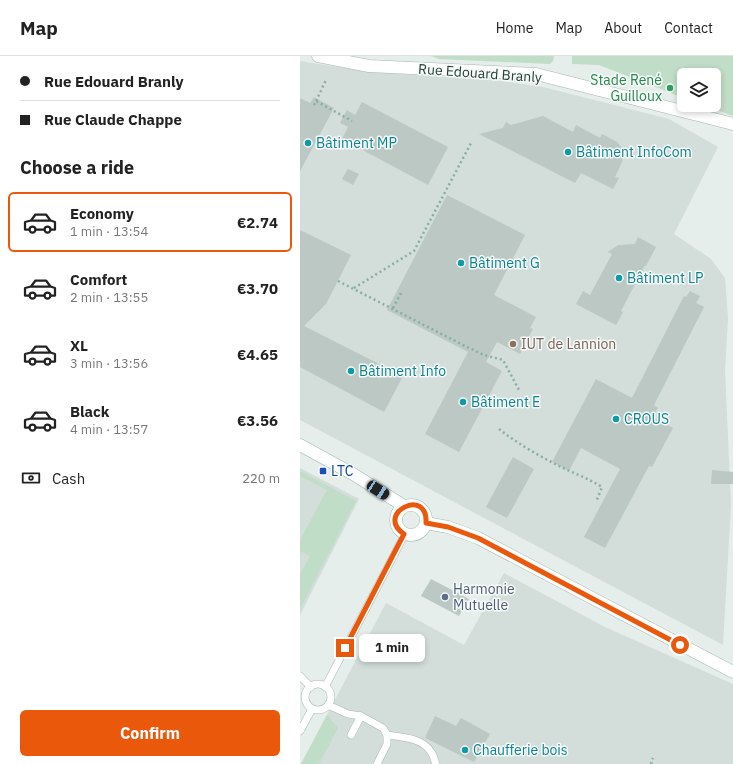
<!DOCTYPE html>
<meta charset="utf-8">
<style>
body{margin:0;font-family:"IBM Plex Sans",sans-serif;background:#f2f2f2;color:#222;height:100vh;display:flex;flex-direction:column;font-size:15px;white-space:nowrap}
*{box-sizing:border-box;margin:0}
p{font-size:13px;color:#767676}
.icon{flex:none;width:22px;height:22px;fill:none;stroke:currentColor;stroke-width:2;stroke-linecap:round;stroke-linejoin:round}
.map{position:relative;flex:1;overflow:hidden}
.panel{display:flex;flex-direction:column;background:#fff;width:300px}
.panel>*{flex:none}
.hud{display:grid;align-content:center;height:88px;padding:0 20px;background:#fff}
.fabs{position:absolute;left:377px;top:12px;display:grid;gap:8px}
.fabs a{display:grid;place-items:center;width:44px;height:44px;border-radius:6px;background:#fff;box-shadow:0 2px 6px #0003;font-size:20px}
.end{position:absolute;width:18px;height:18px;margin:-9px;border:5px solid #ea580c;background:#fff;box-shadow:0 0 0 2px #fff}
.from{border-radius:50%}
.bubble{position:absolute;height:28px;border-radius:6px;background:#fff;box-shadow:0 2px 6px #0003;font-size:13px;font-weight:700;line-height:28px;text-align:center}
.car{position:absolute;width:12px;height:24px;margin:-12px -6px;border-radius:5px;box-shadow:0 0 3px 1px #0007;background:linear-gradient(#222 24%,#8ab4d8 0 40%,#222 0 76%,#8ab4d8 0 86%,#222 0)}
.hud b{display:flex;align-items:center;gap:14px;height:38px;font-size:15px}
.hud b+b{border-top:1px solid #e0e0e0}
.hud i{width:10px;height:10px;background:#222}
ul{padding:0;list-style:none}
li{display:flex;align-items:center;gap:12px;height:60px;margin:0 8px 6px;padding:0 12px;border:2px solid transparent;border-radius:6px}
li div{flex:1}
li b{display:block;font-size:15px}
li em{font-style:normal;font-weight:700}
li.selected{border-color:#ea580c}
li>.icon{width:36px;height:36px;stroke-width:1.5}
h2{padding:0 20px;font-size:18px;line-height:48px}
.pay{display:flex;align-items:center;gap:10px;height:44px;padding:0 20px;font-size:15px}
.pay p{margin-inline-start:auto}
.action{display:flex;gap:8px;margin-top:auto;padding:8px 20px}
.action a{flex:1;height:46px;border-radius:6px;background:#ea580c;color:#fff;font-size:16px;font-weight:700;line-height:46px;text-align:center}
header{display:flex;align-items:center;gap:24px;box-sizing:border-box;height:56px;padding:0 20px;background:#fff;border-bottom:1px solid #e0e0e0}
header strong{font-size:19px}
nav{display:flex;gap:22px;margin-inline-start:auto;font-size:14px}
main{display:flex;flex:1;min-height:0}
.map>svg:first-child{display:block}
</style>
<header>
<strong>Map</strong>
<nav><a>Home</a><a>Map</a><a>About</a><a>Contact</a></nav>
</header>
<main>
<section class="panel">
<div class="hud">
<b><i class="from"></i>Rue Edouard Branly</b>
<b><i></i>Rue Claude Chappe</b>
</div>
<h2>Choose a ride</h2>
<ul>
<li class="selected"><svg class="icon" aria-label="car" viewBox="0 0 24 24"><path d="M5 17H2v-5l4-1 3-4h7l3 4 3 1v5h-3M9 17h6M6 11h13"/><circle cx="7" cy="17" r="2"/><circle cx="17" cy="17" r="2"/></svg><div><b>Economy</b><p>1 min · 13:54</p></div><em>€2.74</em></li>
<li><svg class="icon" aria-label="car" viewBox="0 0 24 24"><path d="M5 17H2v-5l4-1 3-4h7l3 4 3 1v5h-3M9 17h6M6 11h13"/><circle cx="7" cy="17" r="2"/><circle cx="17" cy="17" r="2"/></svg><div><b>Comfort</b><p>2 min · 13:55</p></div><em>€3.70</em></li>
<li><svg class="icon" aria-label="car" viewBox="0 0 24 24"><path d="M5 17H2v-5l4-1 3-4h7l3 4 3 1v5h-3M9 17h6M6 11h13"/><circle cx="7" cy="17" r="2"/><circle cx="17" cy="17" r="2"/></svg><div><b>XL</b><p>3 min · 13:56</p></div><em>€4.65</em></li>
<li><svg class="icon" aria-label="car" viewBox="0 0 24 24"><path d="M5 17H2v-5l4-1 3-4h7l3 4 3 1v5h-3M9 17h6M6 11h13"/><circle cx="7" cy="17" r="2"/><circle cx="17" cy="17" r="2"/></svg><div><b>Black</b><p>4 min · 13:57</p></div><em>€3.56</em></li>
</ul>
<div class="pay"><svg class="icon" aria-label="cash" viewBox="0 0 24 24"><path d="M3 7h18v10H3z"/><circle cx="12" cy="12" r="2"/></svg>Cash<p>220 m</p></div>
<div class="action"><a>Confirm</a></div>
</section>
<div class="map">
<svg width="433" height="708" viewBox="0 0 433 708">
<rect width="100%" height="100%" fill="#e5eeea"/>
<g fill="#d3ddd9">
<path d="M0,5L70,16L202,25L243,31L369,63L418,91L374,178L411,203L425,222L428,262L425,314L431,448L423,589L0,364Z"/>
<path d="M0,412L59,443L0,559Z"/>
<path d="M204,517L305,571L433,628V708H1L86,547L164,589Z"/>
</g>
<g fill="#c0ddc7">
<path d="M131,0H254L253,5L250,8L139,3Z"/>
<path d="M272,0H433V60L403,49H414V19H384V42L299,9L272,8Z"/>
<path d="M0,415L56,445L0,553V519L10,500L0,495V484L27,434L0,420Z"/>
<path d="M27,659L38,672L19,708H1Z"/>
</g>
<g fill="#bbc8c3">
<path d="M14,41L34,52L0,115V42L10,47Z"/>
<path d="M62,46L148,91L128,129L42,83L48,71L40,67L47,54L55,59Z"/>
<path d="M243,60L273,76L276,69L300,82L302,78L317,86L321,91L323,100L322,106L315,121L319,122L313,133L281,117L275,127L179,78L203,72L206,66L211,69Z"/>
<path d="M48,113L59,118L53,129L42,123Z"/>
<path d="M147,139L225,179L194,239L236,261L230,272L233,273L220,298L197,286L186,306L202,315L159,396L125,378L168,296L87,254Z"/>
<path d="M0,174L51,199L26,248L4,270L103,320L84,356L0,311Z"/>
<path d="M338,181L356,191L346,210L345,209L321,255L323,256L316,269L276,248L283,235L290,239L312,198L308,196L318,189L335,188Z"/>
<path d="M390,235L400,240L396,247L404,251L354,349L358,352L352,361L373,372L352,411L349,410L305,492L284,481L320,413L281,392L269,415L252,406L296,323L332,342L384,240L386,241Z"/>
<path d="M213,401L234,413L207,462L186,451Z"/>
<path d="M412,414L433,416V428H411Z"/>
<path d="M131,523L169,543L159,560L121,540Z"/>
<path d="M135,660L156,670L161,662L190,678L174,706L125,682Z"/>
</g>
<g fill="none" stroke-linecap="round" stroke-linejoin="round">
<defs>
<g id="lane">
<path d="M0,620L11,631"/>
<circle cx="18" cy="641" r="13"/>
<path d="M25,631L105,478"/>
<path d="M28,649L48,658L61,660L83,672L87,679V688L77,708"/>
<path d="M0,675L12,653"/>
<path d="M51,679L61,660"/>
<path d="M87,679C102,681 123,682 131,696C134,699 134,704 136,708"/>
</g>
<path id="street" d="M18,0L69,10L236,18L433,68"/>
<g id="secondary">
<path d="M0,389L53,418L104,450"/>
<circle cx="111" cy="464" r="15"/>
<path d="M126,467L148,471L178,482L433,616"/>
</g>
</defs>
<use href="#lane" stroke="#a8b6b1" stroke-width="8"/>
<use href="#street" stroke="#a8b6b1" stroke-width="13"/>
<use href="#secondary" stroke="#a4b9b1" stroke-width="13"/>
<g stroke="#87afa3" stroke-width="2.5" stroke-dasharray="2 3" stroke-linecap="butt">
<path d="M16,45L26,24"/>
<path d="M14,49L16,45L52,65"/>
<path d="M38,225L165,290L184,299L203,304L219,334"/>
<path d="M54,232L114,195L171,87"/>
<path d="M93,252L101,237"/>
<path d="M199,373C218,388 241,401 263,412C276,418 289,423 302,431L296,446"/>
<path d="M351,708L353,702"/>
</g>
<use href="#lane" stroke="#fff" stroke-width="7"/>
<use href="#street" stroke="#fff" stroke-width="12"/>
<use href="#secondary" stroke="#fff" stroke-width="12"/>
</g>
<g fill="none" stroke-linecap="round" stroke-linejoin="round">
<path stroke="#ea580c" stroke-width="5" d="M45,592L104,478C74,458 128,430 126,467L148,471L178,482L380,589"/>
</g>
<circle fill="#2e9e5b" stroke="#f6faf8" stroke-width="1.5" cx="370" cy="32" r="4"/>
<g fill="#0f9aa8" stroke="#f6faf8" stroke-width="1.5">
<circle cx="8" cy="87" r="4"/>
<circle cx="268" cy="96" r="4"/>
<circle cx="161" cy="207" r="4"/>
<circle cx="319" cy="222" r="4"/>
<circle cx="51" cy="315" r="4"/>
<circle cx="163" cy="346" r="4"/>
<circle cx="316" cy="363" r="4"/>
<circle cx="165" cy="694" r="4"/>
</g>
<circle fill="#8d6e63" stroke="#f6faf8" stroke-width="1.5" cx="213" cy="288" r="4"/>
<rect fill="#1a4fb4" stroke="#f6faf8" stroke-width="1.5" x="19" y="411" width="8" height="8" rx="2"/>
<circle fill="#5c6f8a" stroke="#f6faf8" stroke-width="1.5" cx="145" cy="541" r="4"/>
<g text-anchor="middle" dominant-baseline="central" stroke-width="3" stroke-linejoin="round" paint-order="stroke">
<g font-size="14" fill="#253f38" stroke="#f6faf8">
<text transform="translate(180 17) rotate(4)">Rue Edouard Branly</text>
</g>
<g font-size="14" fill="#27864d" stroke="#f6faf8" text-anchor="end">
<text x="362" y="24">Stade René<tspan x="362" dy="16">Guilloux</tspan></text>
</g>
<g font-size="14" fill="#0d838f" stroke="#f6faf8" text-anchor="start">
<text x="16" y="87">Bâtiment MP</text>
<text x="276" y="96">Bâtiment InfoCom</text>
<text x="169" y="207">Bâtiment G</text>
<text x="327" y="222">Bâtiment LP</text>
<text x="59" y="315">Bâtiment Info</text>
<text x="171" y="346">Bâtiment E</text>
<text x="324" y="363">CROUS</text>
<text x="173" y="694">Chaufferie bois</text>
</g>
<g font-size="14" fill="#785e54" stroke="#f6faf8" text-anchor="start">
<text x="221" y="288">IUT de Lannion</text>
</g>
<g font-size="14" fill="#164399" stroke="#f6faf8" text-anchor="start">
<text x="31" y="415">LTC</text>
</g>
<g font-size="14" fill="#4e5e75" stroke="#f6faf8" text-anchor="start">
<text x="153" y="533">Harmonie<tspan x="153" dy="16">Mutuelle</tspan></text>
</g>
</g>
</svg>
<div class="fabs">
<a><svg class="icon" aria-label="layers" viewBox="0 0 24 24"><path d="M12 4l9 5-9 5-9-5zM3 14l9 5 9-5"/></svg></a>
</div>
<i class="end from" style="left:380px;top:589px"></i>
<i class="end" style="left:45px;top:592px"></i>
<div class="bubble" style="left:59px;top:578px;width:66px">1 min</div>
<i class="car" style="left:78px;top:434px;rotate:123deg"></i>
</div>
</main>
